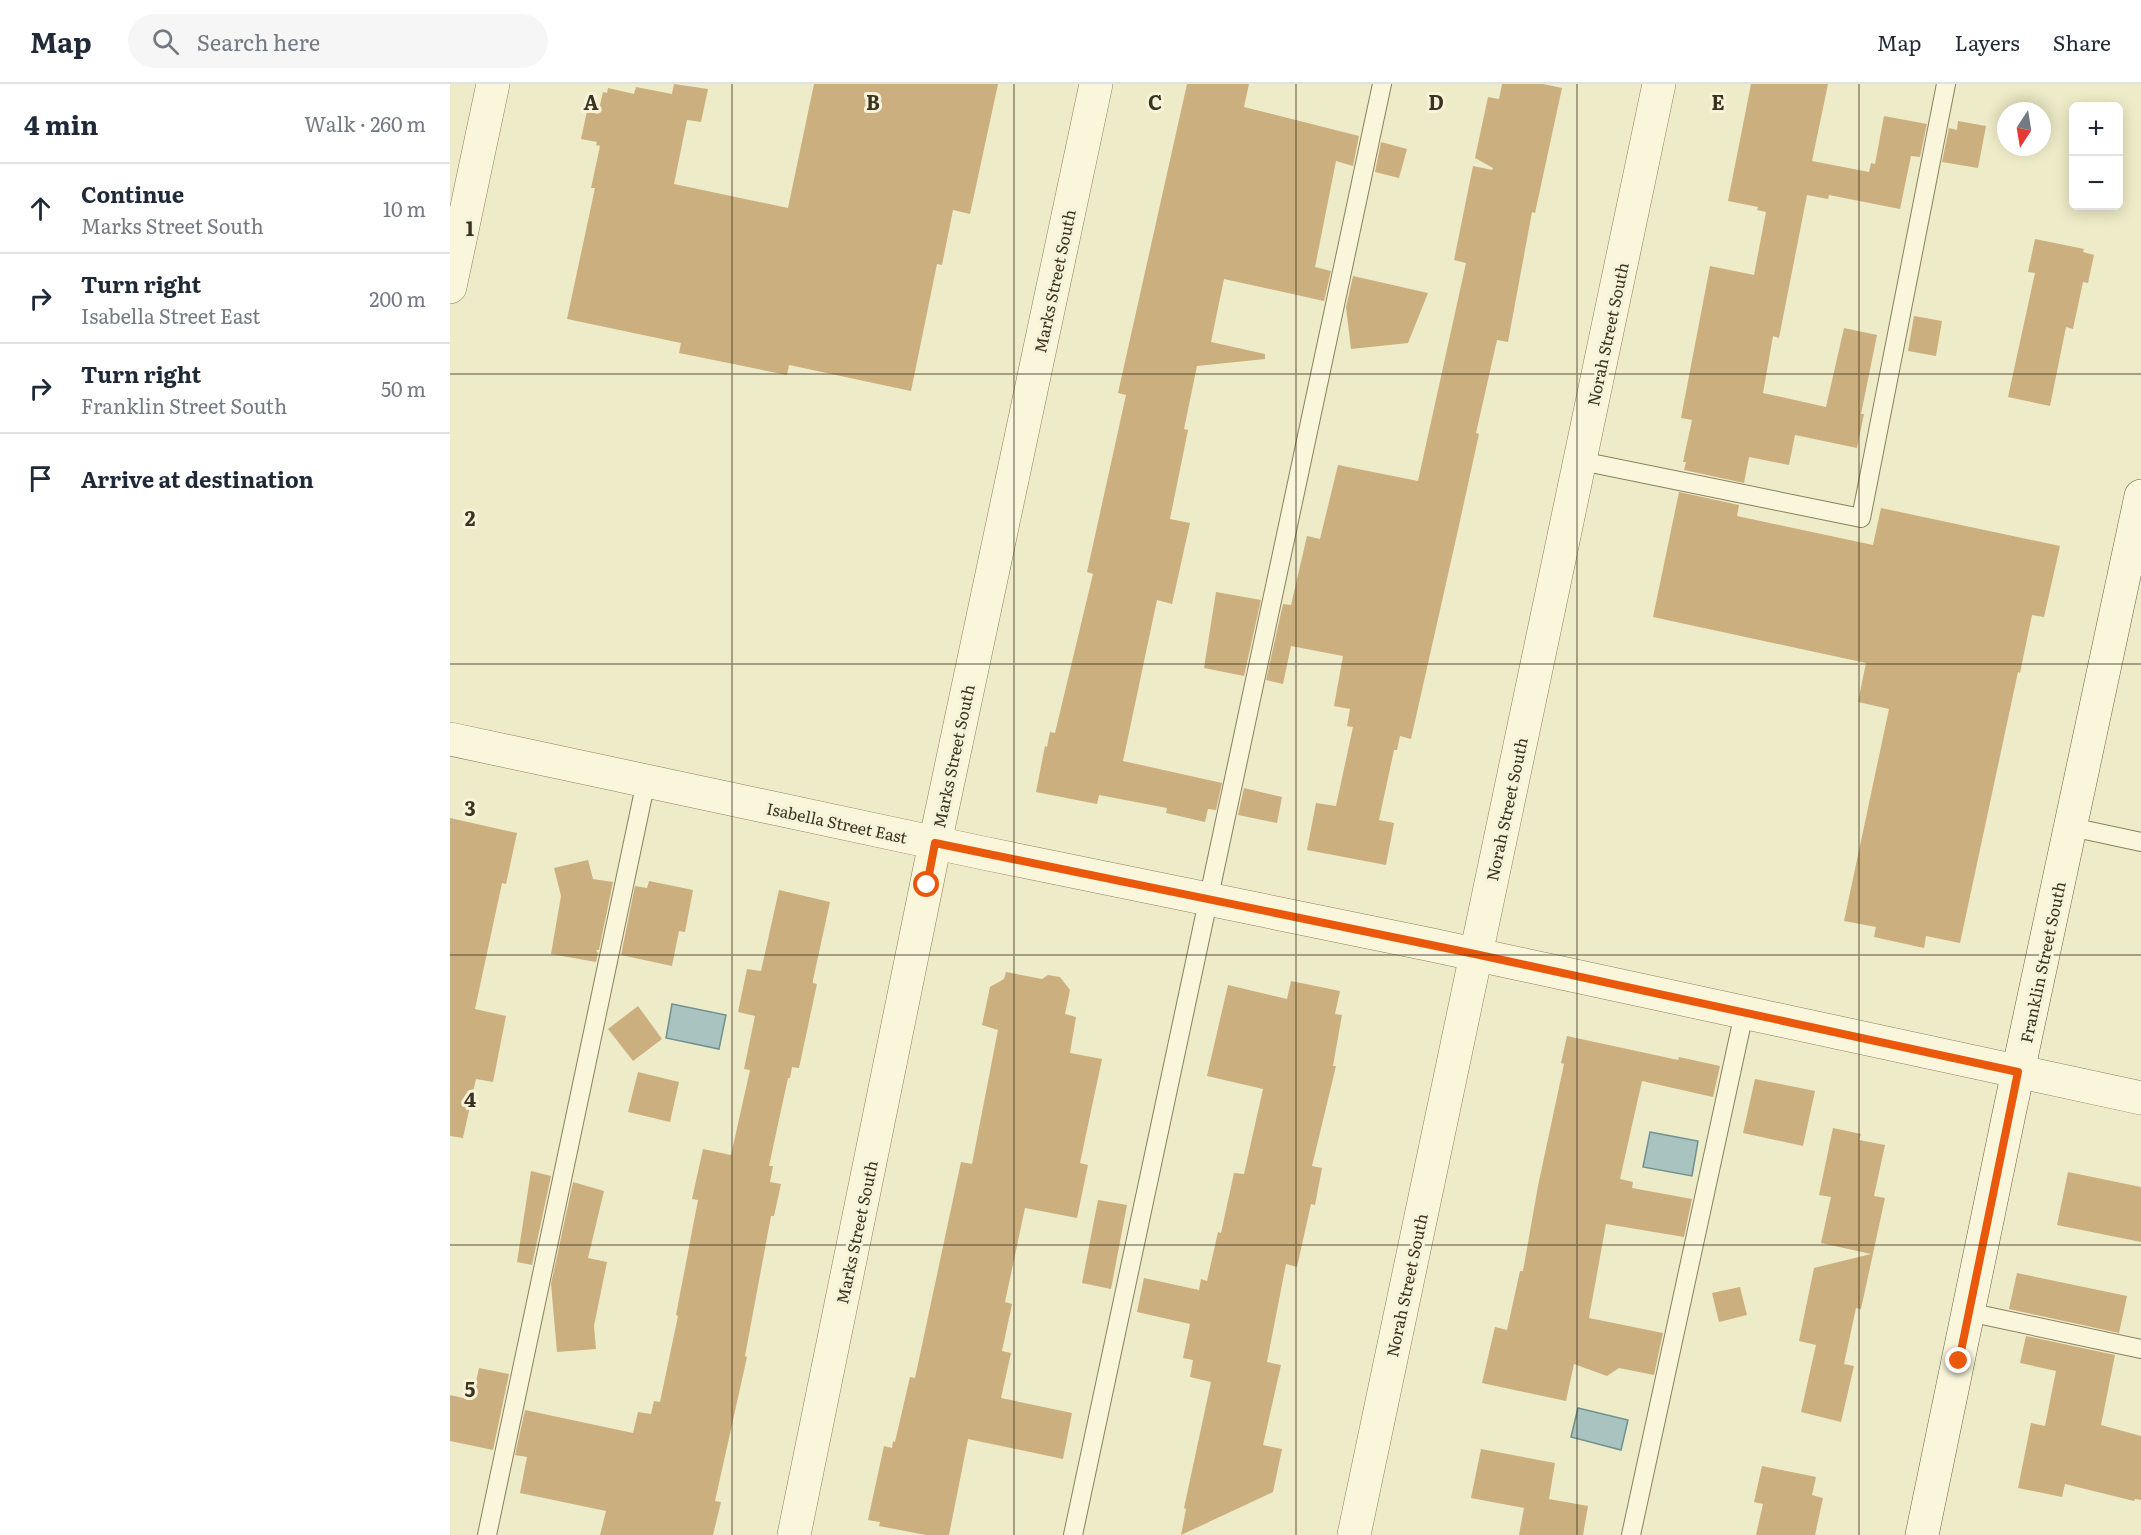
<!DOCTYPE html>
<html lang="en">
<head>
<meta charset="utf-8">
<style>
  :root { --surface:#fff; --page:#f6f6f7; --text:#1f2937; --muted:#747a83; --line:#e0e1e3 }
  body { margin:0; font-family:Literata,serif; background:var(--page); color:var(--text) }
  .controls { position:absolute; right:18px; top:18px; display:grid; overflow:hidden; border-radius:9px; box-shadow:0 3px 15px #0003 }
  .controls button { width:54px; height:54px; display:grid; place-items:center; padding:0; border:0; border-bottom:2px solid var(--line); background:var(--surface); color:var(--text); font:30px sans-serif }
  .compass { position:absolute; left:1547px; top:18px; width:54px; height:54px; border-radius:50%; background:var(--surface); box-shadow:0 3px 15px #0003; rotate:192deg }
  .stop { position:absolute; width:18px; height:18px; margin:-14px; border:4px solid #ea580c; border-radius:50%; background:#fff }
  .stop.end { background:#ea580c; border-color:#fff; box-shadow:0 2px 6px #0008 }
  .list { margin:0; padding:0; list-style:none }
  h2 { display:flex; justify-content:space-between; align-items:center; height:78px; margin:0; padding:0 24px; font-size:26px }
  h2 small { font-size:20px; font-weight:400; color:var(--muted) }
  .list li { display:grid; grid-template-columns:39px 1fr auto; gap:18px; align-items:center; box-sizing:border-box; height:90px; padding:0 24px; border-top:2px solid var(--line) }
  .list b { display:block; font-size:22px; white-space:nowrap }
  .list p { margin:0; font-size:20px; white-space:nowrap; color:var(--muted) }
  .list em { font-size:20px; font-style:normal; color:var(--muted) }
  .icon { flex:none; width:33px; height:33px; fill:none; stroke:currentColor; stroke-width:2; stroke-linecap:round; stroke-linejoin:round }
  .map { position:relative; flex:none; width:1691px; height:1451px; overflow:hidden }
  header { display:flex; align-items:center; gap:36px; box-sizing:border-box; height:84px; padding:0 30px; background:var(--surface); border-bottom:2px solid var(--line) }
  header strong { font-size:28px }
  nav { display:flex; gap:33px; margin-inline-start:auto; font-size:21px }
  .search { width:420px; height:54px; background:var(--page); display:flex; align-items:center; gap:15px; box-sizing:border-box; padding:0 21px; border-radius:33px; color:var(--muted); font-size:22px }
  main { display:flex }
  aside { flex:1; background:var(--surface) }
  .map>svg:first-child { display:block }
  .water { fill:#a9c3c0; stroke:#709190; stroke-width:1.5 }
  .building { fill:#ccaf7f }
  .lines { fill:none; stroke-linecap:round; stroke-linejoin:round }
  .lane-casing { stroke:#8b7f5d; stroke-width:20 }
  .street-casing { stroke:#8b7f5d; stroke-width:34 }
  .secondary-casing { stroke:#6d6040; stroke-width:34 }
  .lane { stroke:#f9f6dc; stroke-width:18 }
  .street { stroke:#f9f6dc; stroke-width:33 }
  .secondary { stroke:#f9f6dc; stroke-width:33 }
  .route { stroke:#ea580c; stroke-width:8 }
  .grid { fill:none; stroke:#3b3321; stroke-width:1.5; stroke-opacity:0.55 }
  .labels { text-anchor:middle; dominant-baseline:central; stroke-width:6; stroke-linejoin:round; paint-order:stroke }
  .street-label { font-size:16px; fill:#3b3321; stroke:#f6f3d8 }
  .grid-label { font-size:20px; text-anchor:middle; font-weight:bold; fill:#3b3321; stroke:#f6f3d8; stroke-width:6; stroke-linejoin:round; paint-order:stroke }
</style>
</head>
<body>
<header>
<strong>Map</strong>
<div class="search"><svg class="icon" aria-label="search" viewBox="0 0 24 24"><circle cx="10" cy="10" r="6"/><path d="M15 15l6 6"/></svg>Search here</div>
<nav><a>Map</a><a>Layers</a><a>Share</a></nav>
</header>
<main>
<aside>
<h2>4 min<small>Walk · 260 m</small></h2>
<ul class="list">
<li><svg class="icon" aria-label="ahead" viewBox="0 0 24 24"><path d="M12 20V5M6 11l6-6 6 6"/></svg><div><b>Continue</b><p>Marks Street South</p></div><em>10 m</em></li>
<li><svg class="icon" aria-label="right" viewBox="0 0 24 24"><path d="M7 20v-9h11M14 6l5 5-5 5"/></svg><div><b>Turn right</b><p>Isabella Street East</p></div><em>200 m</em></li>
<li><svg class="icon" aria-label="right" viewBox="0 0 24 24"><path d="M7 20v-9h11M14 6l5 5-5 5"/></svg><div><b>Turn right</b><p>Franklin Street South</p></div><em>50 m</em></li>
<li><svg class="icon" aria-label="arrive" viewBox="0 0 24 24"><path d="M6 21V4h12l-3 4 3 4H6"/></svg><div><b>Arrive at destination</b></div></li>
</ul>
</aside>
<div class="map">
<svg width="1691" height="1451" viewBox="0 0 1691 1451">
  <rect width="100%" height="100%" fill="#eeebc8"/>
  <path class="water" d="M 222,920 L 276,931 L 269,965 L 216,954 Z
    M 1200,1048 L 1248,1057 L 1242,1092 L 1193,1083 Z
    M 1128,1324 L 1178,1336 L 1171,1366 L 1121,1353 Z"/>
  <path class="building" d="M 224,0 L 258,5 L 251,38 L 237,36 L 224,100 L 338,124 L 364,0 L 548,0 L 520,130 L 503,126 L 492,181 L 487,180 L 461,307 L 339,281 L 337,291 L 229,269 L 231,259 L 117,235 L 145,104 L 141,104 L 150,62 L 146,61 L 147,58 L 131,55 L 137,27 L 148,30 L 153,8 L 157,9 L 158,4 L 184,10 L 186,3 L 222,10 Z
    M 737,0 L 799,0 L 794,23 L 909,52 L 903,82 L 886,77 L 865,183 L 881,187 L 874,217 L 774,195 L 761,258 L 815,270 L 815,275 L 747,282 L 734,345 L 738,346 L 720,435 L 740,439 L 722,520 L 707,516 L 673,677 L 772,699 L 766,726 L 758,725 L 755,738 L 716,729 L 717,724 L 649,711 L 647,720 L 586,708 L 595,662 L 597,663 L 600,648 L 605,649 L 643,490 L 637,488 L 676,311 L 668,309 Z
    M 1052,0 L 1093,0 L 1112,4 L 1085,129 L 1082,128 L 1058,258 L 1047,256 L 1026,349 L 1029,350 L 1008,446 L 961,655 L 950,652 L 947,666 L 944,666 L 929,736 L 944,739 L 936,781 L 857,766 L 866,719 L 886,722 L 903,643 L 897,642 L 900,625 L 884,622 L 893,572 L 841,562 L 833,600 L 816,596 L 833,520 L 841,521 L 857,452 L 870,455 L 888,381 L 968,397 L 1016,179 L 1004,176 L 1023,82 L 1042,86 L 1043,84 L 1025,74 L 1038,13 L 1049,15 Z
    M 1301,0 L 1378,0 L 1362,77 L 1419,88 L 1421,79 L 1425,80 L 1434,32 L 1477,40 L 1470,73 L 1461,72 L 1450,125 L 1379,111 L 1378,115 L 1357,111 L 1329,254 L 1323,252 L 1313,309 L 1376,323 L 1394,244 L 1427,251 L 1411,330 L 1414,330 L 1407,364 L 1345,351 L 1339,381 L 1299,373 L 1294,399 L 1234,386 L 1236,378 L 1233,378 L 1242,336 L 1231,334 L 1260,182 L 1304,191 L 1316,128 L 1307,126 L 1308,123 L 1278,117 Z
    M 1508,37 L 1536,42 L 1528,84 L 1492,78 L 1499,44 L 1507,46 Z
    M 931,58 L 957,65 L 949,94 L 925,88 Z
    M 1585,155 L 1634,165 L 1633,168 L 1644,171 L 1638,199 L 1633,198 L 1623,245 L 1616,243 L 1600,322 L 1558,313 L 1585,189 L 1578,188 Z
    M 903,192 L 978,209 L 958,259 L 901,265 L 896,223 Z
    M 1464,232 L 1492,237 L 1486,272 L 1458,267 Z
    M 1229,408 L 1289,421 L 1287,432 L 1423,461 L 1431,424 L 1610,462 L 1594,533 L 1582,531 L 1570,589 L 1568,588 L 1510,859 L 1476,852 L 1474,864 L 1424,853 L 1426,843 L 1394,837 L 1439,625 L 1408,618 L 1416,579 L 1203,533 Z
    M 766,508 L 811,516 L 794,592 L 754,584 Z
    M 794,704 L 832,713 L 827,739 L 788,731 Z
    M 0,734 L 67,749 L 56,800 L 52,799 L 25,925 L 56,932 L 43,998 L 26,995 L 13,1054 L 0,1052 Z
    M 138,776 L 143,795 L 163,798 L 149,866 L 146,866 L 148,869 L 146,878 L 101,870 L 111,812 L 104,784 Z
    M 199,797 L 243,806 L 235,848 L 229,847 L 222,882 L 171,871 L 185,802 L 197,804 Z
    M 329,806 L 380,818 L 363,896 L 363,899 L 367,900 L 349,984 L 342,983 L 340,994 L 338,994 L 319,1082 L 323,1082 L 320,1098 L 331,1100 L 324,1132 L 321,1132 L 295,1272 L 297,1273 L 265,1417 L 271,1418 L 263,1451 L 150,1451 L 156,1427 L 70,1409 L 77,1373 L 65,1371 L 75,1326 L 183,1349 L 188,1328 L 201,1330 L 204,1317 L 210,1318 L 228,1232 L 226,1231 L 248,1116 L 242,1115 L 253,1065 L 281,1071 L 300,986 L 294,985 L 305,932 L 288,928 L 297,885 L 311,887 Z
    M 556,888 L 592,895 L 598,891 L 610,893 L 620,906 L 615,930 L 626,933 L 620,969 L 652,975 L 630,1079 L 638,1081 L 627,1134 L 575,1124 L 555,1218 L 562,1220 L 552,1267 L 561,1269 L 551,1314 L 622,1329 L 613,1375 L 518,1355 L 499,1451 L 476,1451 L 429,1442 L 430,1438 L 418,1436 L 434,1362 L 442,1364 L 443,1357 L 445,1358 L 460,1293 L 465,1294 L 511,1078 L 522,1080 L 548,946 L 532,941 L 540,903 L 554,895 Z
    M 841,897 L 890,907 L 885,930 L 892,931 L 883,982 L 886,982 L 862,1082 L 872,1084 L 865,1121 L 861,1120 L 847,1183 L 836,1180 L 817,1278 L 831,1281 L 813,1361 L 832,1365 L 823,1408 L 731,1451 L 736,1425 L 734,1424 L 761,1298 L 740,1293 L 743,1276 L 733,1274 L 740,1240 L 687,1228 L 694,1194 L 749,1206 L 751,1195 L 757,1197 L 768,1148 L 771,1149 L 784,1089 L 794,1090 L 813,1005 L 757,992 L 778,901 L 837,915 Z
    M 188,922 L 212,955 L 183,977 L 158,945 Z
    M 1117,952 L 1228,976 L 1229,973 L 1270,982 L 1263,1013 L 1192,997 L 1170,1095 L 1183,1098 L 1182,1104 L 1242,1115 L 1234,1153 L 1156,1140 L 1139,1234 L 1213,1249 L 1204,1291 L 1169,1284 L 1157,1292 L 1124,1280 L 1116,1317 L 1032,1299 L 1045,1243 L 1057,1246 L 1070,1187 L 1073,1187 L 1088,1102 L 1114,980 L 1111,979 Z
    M 188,988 L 229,998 L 220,1038 L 178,1028 Z
    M 1305,995 L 1365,1007 L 1353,1062 L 1293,1049 Z
    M 1383,1044 L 1411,1050 L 1409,1056 L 1435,1061 L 1424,1112 L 1435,1114 L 1411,1225 L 1406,1224 L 1394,1280 L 1404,1282 L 1391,1338 L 1351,1328 L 1366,1261 L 1349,1257 L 1364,1184 L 1421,1170 L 1371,1159 L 1381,1113 L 1369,1111 Z
    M 81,1087 L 101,1092 L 82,1181 L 67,1178 Z
    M 1618,1088 L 1691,1103 L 1691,1158 L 1607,1141 Z
    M 123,1098 L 154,1107 L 138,1174 L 157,1178 L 144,1242 L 146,1265 L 107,1268 L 101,1200 Z
    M 648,1116 L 677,1121 L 661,1205 L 632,1199 Z
    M 1567,1189 L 1677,1212 L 1669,1249 L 1559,1225 Z
    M 1290,1203 L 1297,1231 L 1269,1238 L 1262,1209 Z
    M 1576,1252 L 1665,1271 L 1651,1341 L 1691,1352 L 1691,1416 L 1685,1415 L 1684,1417 L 1615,1400 L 1612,1413 L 1568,1404 L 1581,1339 L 1595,1342 L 1606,1287 L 1570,1279 Z
    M 29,1284 L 59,1290 L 43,1366 L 0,1357 L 0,1311 L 22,1316 Z
    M 1031,1365 L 1105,1379 L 1099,1415 L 1138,1422 L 1133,1451 L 1069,1451 L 1074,1424 L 1021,1414 Z
    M 1312,1382 L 1366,1393 L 1362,1411 L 1373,1414 L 1365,1451 L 1306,1451 L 1313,1420 L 1304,1418 Z"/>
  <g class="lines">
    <g class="lane-casing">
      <path id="lane" d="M 1131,377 L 1411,434 L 1496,0
        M 1621,743 L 1691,758
        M 1518,1228 L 1691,1265
        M 37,1451 L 196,697
        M 623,1451 L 932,0
        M 1181,1451 L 1294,929"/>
    </g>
    <g class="street-casing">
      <path id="street" d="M 0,203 L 43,0
        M 0,655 L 533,769 L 982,861 L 1691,1014
        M 344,1451 L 485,759 L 646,0
        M 904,1451 L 1209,0"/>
    </g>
    <g class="secondary-casing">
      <path id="secondary" d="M 1472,1451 L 1559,1030 L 1691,412"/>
    </g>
    <use href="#lane" class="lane"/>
    <use href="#street" class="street"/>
    <use href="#secondary" class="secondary"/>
  </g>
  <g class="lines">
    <path class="route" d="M 477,801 L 485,759 L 1025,870 L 1568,988 L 1509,1277"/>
  </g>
  <path class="grid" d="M 282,0 L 282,1451M 564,0 L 564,1451M 846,0 L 846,1451M 1127,0 L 1127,1451M 1409,0 L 1409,1451M 0,290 L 1691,290M 0,580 L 1691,580M 0,871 L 1691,871M 0,1161 L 1691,1161"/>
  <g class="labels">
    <g class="street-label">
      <text transform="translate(604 197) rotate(-78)">Marks Street South</text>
      <text transform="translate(1157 250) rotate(-78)">Norah Street South</text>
      <text transform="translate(503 672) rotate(-78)">Marks Street South</text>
      <text transform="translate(1056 725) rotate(-78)">Norah Street South</text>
      <text transform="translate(387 738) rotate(12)">Isabella Street East</text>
      <text transform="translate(1592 878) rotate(-78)">Franklin Street South</text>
      <text transform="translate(406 1148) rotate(-78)">Marks Street South</text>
      <text transform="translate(956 1201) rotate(-78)">Norah Street South</text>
    </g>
  </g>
  <g class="grid-label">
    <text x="141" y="26">A</text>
    <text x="423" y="26">B</text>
    <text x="705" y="26">C</text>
    <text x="986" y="26">D</text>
    <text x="1268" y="26">E</text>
    <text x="20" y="152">1</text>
    <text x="20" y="442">2</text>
    <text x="20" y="732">3</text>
    <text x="20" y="1023">4</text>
    <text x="20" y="1313">5</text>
  </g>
</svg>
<div class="controls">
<button>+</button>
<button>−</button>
</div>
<svg class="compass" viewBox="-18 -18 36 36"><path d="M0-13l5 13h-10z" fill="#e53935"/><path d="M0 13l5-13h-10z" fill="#747a83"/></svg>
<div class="stop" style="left:477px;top:801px"></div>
<div class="stop end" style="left:1509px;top:1277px"></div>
</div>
</main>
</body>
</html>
